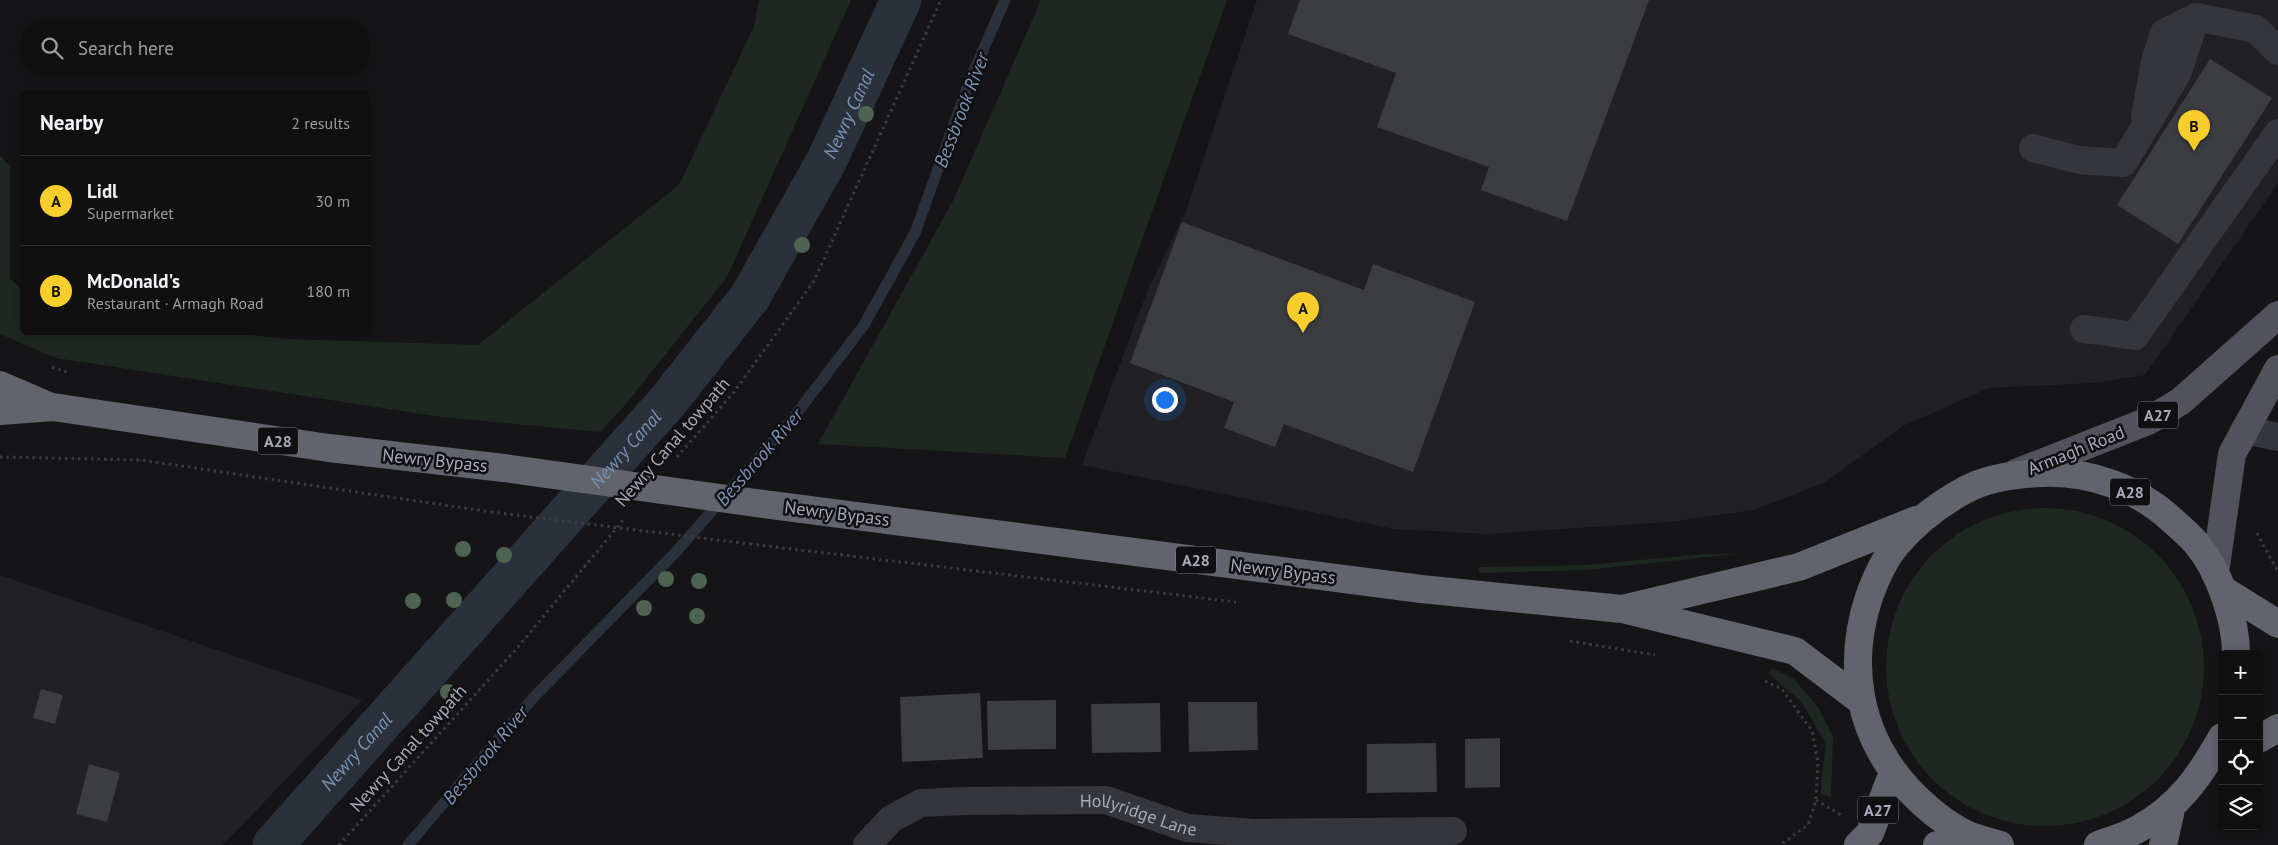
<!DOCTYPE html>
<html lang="en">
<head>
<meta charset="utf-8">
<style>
  :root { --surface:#101011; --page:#1e1e1f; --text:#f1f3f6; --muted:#9c9d9f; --line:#303031; --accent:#f9ce2a }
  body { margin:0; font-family:"PT Sans",sans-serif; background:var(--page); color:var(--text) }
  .controls { position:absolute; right:15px; bottom:15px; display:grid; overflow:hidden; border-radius:8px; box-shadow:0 2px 8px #0003 }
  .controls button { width:45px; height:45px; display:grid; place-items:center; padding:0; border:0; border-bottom:1px solid var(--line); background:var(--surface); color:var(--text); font:25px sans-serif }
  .you { position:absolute; left:1164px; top:399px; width:18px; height:18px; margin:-12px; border:4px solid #fff; border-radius:50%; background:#1a73e8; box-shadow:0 0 0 8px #1a73e833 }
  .badge { display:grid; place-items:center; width:32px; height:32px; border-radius:50%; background:var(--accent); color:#111; font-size:16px; font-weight:700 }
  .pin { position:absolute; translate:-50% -41px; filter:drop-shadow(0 1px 2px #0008) }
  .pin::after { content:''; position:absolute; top:26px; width:18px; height:15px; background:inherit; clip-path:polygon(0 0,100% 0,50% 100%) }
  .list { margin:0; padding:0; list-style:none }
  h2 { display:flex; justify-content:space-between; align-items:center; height:65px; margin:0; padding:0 20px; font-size:21px }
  h2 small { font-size:16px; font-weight:400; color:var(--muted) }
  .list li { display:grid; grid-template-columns:32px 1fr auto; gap:15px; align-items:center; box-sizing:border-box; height:90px; padding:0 20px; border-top:1px solid var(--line) }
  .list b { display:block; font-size:19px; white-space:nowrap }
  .list p { margin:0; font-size:16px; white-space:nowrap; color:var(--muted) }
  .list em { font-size:16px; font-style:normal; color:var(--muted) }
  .icon { flex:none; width:28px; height:28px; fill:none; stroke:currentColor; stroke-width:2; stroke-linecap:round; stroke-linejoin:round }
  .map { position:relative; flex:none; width:2278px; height:845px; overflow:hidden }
  .search { position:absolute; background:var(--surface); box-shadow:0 2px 8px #0003; left:20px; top:20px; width:350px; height:55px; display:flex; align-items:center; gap:12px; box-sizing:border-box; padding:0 18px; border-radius:28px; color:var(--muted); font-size:19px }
  .panel { position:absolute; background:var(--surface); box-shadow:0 2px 8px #0003; left:20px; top:90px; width:350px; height:245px; border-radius:8px }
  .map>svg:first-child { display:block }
  .built { fill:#212124 }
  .green { fill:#1f2721 }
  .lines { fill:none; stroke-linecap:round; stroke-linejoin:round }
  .stream { stroke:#2a313b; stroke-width:11 }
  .canal { stroke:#2a313b; stroke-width:41 }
  .building { fill:#3c3d41 }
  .path { stroke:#3b3d43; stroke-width:3; stroke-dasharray:2.5 4; stroke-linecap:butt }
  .minor { stroke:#35363c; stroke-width:28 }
  .major { stroke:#51525b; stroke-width:28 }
  .highway { stroke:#61636d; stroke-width:28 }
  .path-bridge { stroke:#3b3d43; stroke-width:3; stroke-dasharray:2.5 4; stroke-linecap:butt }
  .highway-bridge { stroke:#61636d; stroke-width:28 }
  .tree { fill:#4e6352 }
  .labels { text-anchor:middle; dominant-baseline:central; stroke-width:5; stroke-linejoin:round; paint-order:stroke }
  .shield { fill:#101012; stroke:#797b86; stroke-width:1 }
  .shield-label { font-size:16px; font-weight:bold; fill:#a6a9b7 }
  .street-label { font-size:18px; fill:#a6a9b7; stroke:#101012 }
  .water-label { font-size:19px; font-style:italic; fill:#7b92b4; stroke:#101012 }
</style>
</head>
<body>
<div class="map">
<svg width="2278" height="845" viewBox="0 0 2278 845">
  <rect width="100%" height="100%" fill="#151517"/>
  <path class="built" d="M 1257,0 L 2278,0 L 2278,183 L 2145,375 L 2094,383 L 1989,388 L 1903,426 L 1824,483 L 1753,510 L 1669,522 L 1488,534 L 1394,529 L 1082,465 L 1147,292 L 1186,211 Z
    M 0,575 L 362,700 L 223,845 L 0,845 Z"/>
  <path class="green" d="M 759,0 L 851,0 L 727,277 L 626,404 L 600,432 L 441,417 L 56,358 L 0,334 L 0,156 L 10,166 L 10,278 L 22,290 L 22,332 L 226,332 L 288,339 L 478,345 L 679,185 L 754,26 Z
    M 1041,0 L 1227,0 L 1065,458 L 818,444 L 954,199 Z
    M1886 667a159 159 0 1 1 318 0a159 159 0 1 1-318 0Z
    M 1704,554 L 1737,554 L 1585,570 L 1479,573 L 1479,567 L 1588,565 Z
    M 1772,668 L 1794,679 L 1818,707 L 1833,737 L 1831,797 L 1820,794 L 1826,743 L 1800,700 L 1768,673 Z"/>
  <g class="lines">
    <path class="stream" d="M 408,845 L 534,697 L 675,553 L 794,417 L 864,325 L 915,233 L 969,82 L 1005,0"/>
    <path class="canal" id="s1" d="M 273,845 L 668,401 L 750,297 L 827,160 L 901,0"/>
  </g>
  <path class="building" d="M 1300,0 L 1649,0 L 1567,221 L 1481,190 L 1489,167 L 1377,127 L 1396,73 L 1288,34 Z
    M 2210,59 L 2272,98 L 2178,244 L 2117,205 Z
    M 1182,222 L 1364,290 L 1373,264 L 1475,302 L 1413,472 L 1284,424 L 1275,447 L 1224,428 L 1234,402 L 1130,363 Z
    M 41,689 L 63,695 L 55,724 L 33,718 Z
    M 980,693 L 983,758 L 902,762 L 900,697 Z
    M 1056,700 L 1056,749 L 988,750 L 987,701 Z
    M 1188,702 L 1257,702 L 1258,750 L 1189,752 Z
    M 1160,703 L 1161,752 L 1092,753 L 1091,704 Z
    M 1500,738 L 1500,787 L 1465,788 L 1465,739 Z
    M 1436,743 L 1437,792 L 1367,793 L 1367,744 Z
    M 89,764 L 120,773 L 107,822 L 76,814 Z"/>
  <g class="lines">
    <path class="path" d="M 52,367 L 67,372
      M 0,457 L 141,460 L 491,512
      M 677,457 L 734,392 L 814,281 L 941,0
      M 2257,533 L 2278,572
      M 750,544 L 1236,602
      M 1570,641 L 1655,655
      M 1765,681 L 1782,689 L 1812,731 L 1818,762 L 1816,800 L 1808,825 L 1780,845
      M 1816,800 L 1841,815
      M 339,845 L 518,647 L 624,519"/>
    <g class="minor">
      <path d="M 2145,117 L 2155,62 L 2164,33 L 2196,17"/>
      <path d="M 2033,148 L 2079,160 L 2123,163 L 2177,74 L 2196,17 L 2256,29 L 2278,51"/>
      <path d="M 2084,329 L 2135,336 L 2278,133"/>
      <path d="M 2244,430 L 2278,437"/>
      <path id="s2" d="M 867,845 L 891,819 L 921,803 L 964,801 L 1106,800 L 1187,828 L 1254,833 L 1453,831"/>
    </g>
    <path class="major" d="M 2016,473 L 2148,421 L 2181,401 L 2278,315
      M 2215,573 L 2232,454 L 2278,369"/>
    <path class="highway" d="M 0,385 L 49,406
      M 0,411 L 53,407 L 329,448 L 504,468
      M 771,505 L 1421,589 L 1622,609 L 1795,651 L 1861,701
      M 2222,589 L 2278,624
      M 1626,608 L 1799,567 L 1916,520
      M 2259,739 L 2278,728
      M 1858,845 L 1870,833 L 1893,772
      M 1937,845 L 1968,835
      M 2000,845 C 1990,842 1978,839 1968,835 C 1945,824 1925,807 1908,789 C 1859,736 1846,666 1869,597 C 1875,580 1884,560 1896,545 C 1915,523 1939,504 1965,490 C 1986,478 2018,474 2042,473 C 2090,471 2138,488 2173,521 C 2181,528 2190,536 2197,544 C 2219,571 2236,619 2236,654
      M 2098,845 C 2111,840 2126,836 2138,829 C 2179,807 2200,776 2222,737
      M 2163,845 L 2172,805"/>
    <path class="path-bridge" d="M 491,512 L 750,544"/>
    <path class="highway-bridge" d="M 504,468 L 771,505"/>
  </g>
  <g class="tree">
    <circle cx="866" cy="114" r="8"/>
    <circle cx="802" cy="245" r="8"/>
    <circle cx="463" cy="549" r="8"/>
    <circle cx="504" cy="555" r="8"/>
    <circle cx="666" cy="579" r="8"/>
    <circle cx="699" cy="581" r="8"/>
    <circle cx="454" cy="600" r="8"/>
    <circle cx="413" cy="601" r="8"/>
    <circle cx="644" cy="608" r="8"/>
    <circle cx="697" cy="616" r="8"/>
    <circle cx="448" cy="692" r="8"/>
  </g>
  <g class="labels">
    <g class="shield">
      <rect x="2138" y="401.5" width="40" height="27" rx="4"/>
      <rect x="258" y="427.5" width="40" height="27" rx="4"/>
      <rect x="2110" y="478.5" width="40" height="27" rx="4"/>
      <rect x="1176" y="546.5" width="40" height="27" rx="4"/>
      <rect x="1858" y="796.5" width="40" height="27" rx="4"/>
    </g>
    <g class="shield-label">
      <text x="2158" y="415">A27</text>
      <text x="278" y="441">A28</text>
      <text x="2130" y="492">A28</text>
      <text x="1196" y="560">A28</text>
      <text x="1878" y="810">A27</text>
    </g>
    <g class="street-label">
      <text transform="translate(672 442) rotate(-49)">Newry Canal towpath</text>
      <text transform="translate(2076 450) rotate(-22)">Armagh Road</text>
      <text transform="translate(435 460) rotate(6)">Newry Bypass</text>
      <text transform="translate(837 513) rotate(7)">Newry Bypass</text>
      <text transform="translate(1283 571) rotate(7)">Newry Bypass</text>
      <text transform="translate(408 748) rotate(-48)">Newry Canal towpath</text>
      <text stroke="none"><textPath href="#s2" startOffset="289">Hollyridge Lane</textPath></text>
    </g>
    <g class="water-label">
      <text transform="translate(961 110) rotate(-69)">Bessbrook River</text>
      <text stroke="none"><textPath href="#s1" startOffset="935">Newry Canal</textPath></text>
      <text stroke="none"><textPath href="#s1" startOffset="530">Newry Canal</textPath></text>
      <text transform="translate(759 457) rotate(-49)">Bessbrook River</text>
      <text stroke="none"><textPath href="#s1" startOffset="125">Newry Canal</textPath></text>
      <text transform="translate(485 755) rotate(-50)">Bessbrook River</text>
    </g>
  </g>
</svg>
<div class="controls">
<button>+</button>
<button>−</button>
<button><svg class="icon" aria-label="locate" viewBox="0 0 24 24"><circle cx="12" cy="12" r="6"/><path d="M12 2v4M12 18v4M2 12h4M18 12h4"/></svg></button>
<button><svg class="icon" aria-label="layers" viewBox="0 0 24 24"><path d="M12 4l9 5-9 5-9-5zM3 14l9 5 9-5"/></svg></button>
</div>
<div class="you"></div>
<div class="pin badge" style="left:1303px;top:333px">A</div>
<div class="pin badge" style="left:2194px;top:151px">B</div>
<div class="search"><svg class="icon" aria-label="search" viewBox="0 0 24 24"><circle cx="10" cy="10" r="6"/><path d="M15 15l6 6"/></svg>Search here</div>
<section class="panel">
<h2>Nearby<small>2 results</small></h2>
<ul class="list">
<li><span class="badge">A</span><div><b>Lidl</b><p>Supermarket</p></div><em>30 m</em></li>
<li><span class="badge">B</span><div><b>McDonald's</b><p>Restaurant · Armagh Road</p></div><em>180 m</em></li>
</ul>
</section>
</div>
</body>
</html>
